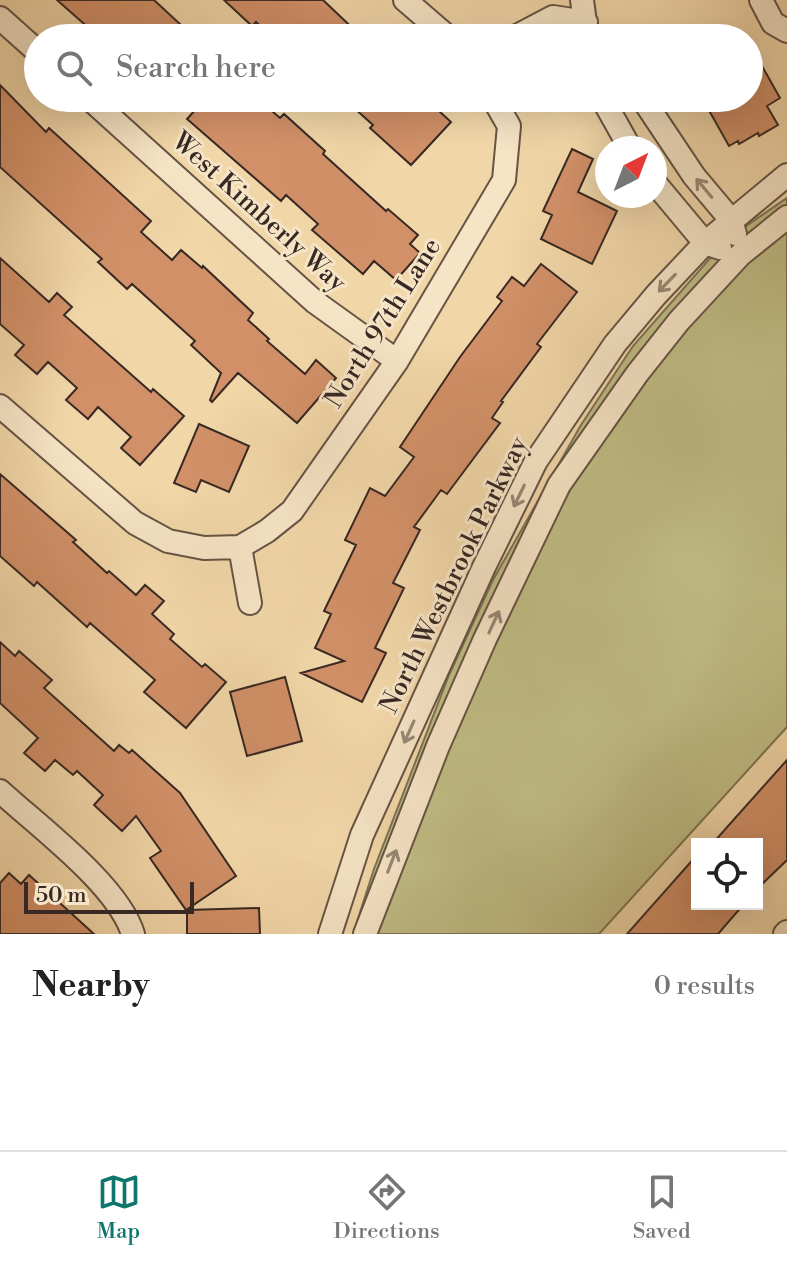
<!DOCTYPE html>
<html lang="en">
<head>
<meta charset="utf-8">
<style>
  :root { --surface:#fff; --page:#f2f2f2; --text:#222; --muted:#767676; --line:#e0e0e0; --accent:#0f766e }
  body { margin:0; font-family:"Libre Bodoni",serif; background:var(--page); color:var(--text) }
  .controls { position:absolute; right:24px; bottom:24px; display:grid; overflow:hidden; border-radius:0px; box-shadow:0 8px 32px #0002 }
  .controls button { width:72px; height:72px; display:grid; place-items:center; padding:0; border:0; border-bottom:2px solid var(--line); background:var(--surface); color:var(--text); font:40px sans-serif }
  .compass { position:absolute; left:595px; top:136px; width:72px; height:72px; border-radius:50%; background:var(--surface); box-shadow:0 8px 32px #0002; rotate:42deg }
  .scale { position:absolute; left:24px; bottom:20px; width:170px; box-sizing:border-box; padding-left:8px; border:4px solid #382924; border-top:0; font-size:22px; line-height:28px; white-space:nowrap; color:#382924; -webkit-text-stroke:6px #f6e4c6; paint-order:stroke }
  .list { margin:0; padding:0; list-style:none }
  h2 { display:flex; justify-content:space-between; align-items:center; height:104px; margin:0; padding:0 32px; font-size:34px }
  h2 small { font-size:26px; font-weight:400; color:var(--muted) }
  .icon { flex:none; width:44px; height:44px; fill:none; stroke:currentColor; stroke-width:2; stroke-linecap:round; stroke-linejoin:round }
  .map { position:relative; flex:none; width:787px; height:934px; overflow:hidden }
  .search { position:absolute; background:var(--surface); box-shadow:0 8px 32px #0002; left:24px; right:24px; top:24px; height:88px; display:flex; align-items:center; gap:20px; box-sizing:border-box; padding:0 28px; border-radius:44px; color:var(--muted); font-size:30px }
  .sheet { height:216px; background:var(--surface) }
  nav { display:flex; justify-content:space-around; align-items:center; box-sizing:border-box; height:112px; border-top:2px solid var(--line); background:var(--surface); font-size:22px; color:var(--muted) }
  nav a { display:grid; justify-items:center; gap:4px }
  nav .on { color:var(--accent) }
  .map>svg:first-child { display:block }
  .green { fill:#c0bc84; stroke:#7c7254; stroke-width:2 }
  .building { fill:#d19068; stroke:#382924; stroke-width:2 }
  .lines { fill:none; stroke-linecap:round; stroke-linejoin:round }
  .minor-casing { stroke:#665445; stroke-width:26 }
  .minor { stroke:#f6e4c6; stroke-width:22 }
  .oneway { stroke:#978675 }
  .labels { text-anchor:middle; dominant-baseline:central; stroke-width:6; stroke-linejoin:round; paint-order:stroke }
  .street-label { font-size:26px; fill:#382924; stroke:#f6e4c6 }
</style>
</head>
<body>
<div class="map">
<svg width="787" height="934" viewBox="0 0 787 934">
  <rect width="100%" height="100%" fill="#f1d6a8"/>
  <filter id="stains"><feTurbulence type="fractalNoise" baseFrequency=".0025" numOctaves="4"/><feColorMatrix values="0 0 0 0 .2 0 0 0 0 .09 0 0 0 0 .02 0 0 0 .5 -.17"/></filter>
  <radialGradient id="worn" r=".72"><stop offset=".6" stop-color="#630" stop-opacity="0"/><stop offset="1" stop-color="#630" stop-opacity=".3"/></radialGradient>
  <path class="green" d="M 787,198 L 787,727 L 599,934 L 353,934 L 374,869 L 449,675 L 493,580 L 581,425 L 633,346 L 727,239 Z"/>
  <path class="building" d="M 57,0 L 154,0 L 195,38 L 100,38 Z
    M 224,0 L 323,0 L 363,38 L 273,38 L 256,22 L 252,26 Z
    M 749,43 L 780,98 L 767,106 L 778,125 L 759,136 L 758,133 L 739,144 L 738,141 L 729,146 L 702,98 L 749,98 Z
    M 0,85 L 46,132 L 49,128 L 151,221 L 141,232 L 172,260 L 181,250 L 202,268 L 203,266 L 253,313 L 248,320 L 269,339 L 267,341 L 305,374 L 316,360 L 336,378 L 297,423 L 238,373 L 212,402 L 210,400 L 221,373 L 191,345 L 195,341 L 132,284 L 127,289 L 98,262 L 102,259 L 0,167 Z
    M 206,98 L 257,98 L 280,118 L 284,114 L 325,151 L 323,154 L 386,211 L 388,209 L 418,235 L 410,244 L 420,253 L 396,280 L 374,261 L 363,274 L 312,230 L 318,224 L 286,195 L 281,201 L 187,119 Z
    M 343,98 L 425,98 L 451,122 L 411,165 L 370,128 L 373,125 Z
    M 572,149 L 593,159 L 578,192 L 617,211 L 592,264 L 541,239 L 552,215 L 543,211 Z
    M 0,258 L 49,302 L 57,293 L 72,307 L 64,315 L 151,392 L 153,389 L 184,416 L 140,465 L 121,448 L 131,437 L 98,407 L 88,419 L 66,400 L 77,388 L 48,362 L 37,374 L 15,355 L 24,345 L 0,324 Z
    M 541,264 L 577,292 L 537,344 L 541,347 L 501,401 L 503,402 L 492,418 L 500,423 L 447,494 L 441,490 L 414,527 L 420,530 L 393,583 L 404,588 L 375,648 L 386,653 L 362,702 L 301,673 L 344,661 L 315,648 L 331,614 L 324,611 L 356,545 L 345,540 L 370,488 L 385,496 L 414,457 L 400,447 L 460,357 L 502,301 L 497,297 L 512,277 L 524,286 Z
    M 199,424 L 249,446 L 229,492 L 201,480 L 196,492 L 174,483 Z
    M 0,474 L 76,540 L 73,542 L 107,573 L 109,571 L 136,595 L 145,585 L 164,601 L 152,614 L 174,634 L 170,639 L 202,667 L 205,664 L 226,682 L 186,728 L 144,692 L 155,680 L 90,623 L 87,627 L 37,582 L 34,586 L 0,556 Z
    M 0,642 L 15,656 L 19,651 L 52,680 L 44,688 L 114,751 L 119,745 L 129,753 L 132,750 L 180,793 L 236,876 L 186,910 L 150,858 L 161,851 L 136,816 L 122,831 L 94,805 L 103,795 L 77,771 L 73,775 L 55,760 L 45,771 L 24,753 L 38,738 L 0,703 Z
    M 285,677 L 302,741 L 247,756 L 230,692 Z
    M 787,760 L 787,860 L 757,889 L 757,844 L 712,844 Z
    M 697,855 L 697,904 L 744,904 L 718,934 L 627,934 Z
    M 9,873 L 21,884 L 29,875 L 94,934 L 0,934 L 0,883 Z
    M 259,908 L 260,934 L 187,934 L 187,910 Z"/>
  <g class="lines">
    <g class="minor-casing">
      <path id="minor" d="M 405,0 L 449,38
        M 582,0 L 587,38
        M 761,0 L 773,23 L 787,31
        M 0,18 L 38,52
        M 513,38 L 553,17 L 586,22
        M 89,98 L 315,302 L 397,361
        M 602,98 L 630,148
        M 642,98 L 694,176 L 731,220 L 735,234
        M 655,183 L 705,243 L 720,248
        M 0,406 L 135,523 L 168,541 L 204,548 L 240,547 L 267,531 L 292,511 L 397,361 L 504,180 L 509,126 L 493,98
        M 240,547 L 250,603
        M 0,791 C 39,827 118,885 133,934
        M 330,934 L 362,835 L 484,567 L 536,461 L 615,344 L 656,295 L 705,243 L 787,175
        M 365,934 L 438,746 L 485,639 L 559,485 L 637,374 L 679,321 L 740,255 L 787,217
        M 785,934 L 787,932"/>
    </g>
    <use href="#minor" class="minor"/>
  </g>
  <defs><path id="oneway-shaft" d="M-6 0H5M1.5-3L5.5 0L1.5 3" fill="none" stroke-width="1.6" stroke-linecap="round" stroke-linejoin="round" transform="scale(2)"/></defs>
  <g class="oneway">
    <use href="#oneway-shaft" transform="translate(704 188) rotate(-130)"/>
    <use href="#oneway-shaft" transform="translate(667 283) rotate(134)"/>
    <use href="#oneway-shaft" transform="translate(519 496) rotate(116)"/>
    <use href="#oneway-shaft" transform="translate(494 622) rotate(-65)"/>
    <use href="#oneway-shaft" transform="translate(409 732) rotate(114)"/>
    <use href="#oneway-shaft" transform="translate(392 861) rotate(-69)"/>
  </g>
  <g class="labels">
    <g class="street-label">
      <text transform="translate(259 212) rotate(42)">West Kimberly Way</text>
      <text transform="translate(383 323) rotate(-58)">North 97th Lane</text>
      <text transform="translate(454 575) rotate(-64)">North Westbrook Parkway</text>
    </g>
  </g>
  <rect width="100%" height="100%" filter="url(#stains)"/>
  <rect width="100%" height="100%" fill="url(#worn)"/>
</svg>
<div class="controls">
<button><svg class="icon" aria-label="locate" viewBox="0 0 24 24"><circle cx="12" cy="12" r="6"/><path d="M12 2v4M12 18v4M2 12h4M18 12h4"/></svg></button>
</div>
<svg class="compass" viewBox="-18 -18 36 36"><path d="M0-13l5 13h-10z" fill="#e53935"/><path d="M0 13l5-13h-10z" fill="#767676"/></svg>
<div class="scale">50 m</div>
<div class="search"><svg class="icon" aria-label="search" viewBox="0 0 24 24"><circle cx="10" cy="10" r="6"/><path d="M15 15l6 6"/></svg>Search here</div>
</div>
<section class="sheet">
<h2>Nearby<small>0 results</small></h2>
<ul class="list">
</ul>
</section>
<nav>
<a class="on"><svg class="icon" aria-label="map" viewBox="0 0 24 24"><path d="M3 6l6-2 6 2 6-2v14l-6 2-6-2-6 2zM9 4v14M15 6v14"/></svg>Map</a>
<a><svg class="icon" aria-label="directions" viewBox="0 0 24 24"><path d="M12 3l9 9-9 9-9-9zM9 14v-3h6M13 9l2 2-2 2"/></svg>Directions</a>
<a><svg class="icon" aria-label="saved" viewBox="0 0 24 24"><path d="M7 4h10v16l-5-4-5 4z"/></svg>Saved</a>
</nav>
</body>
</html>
